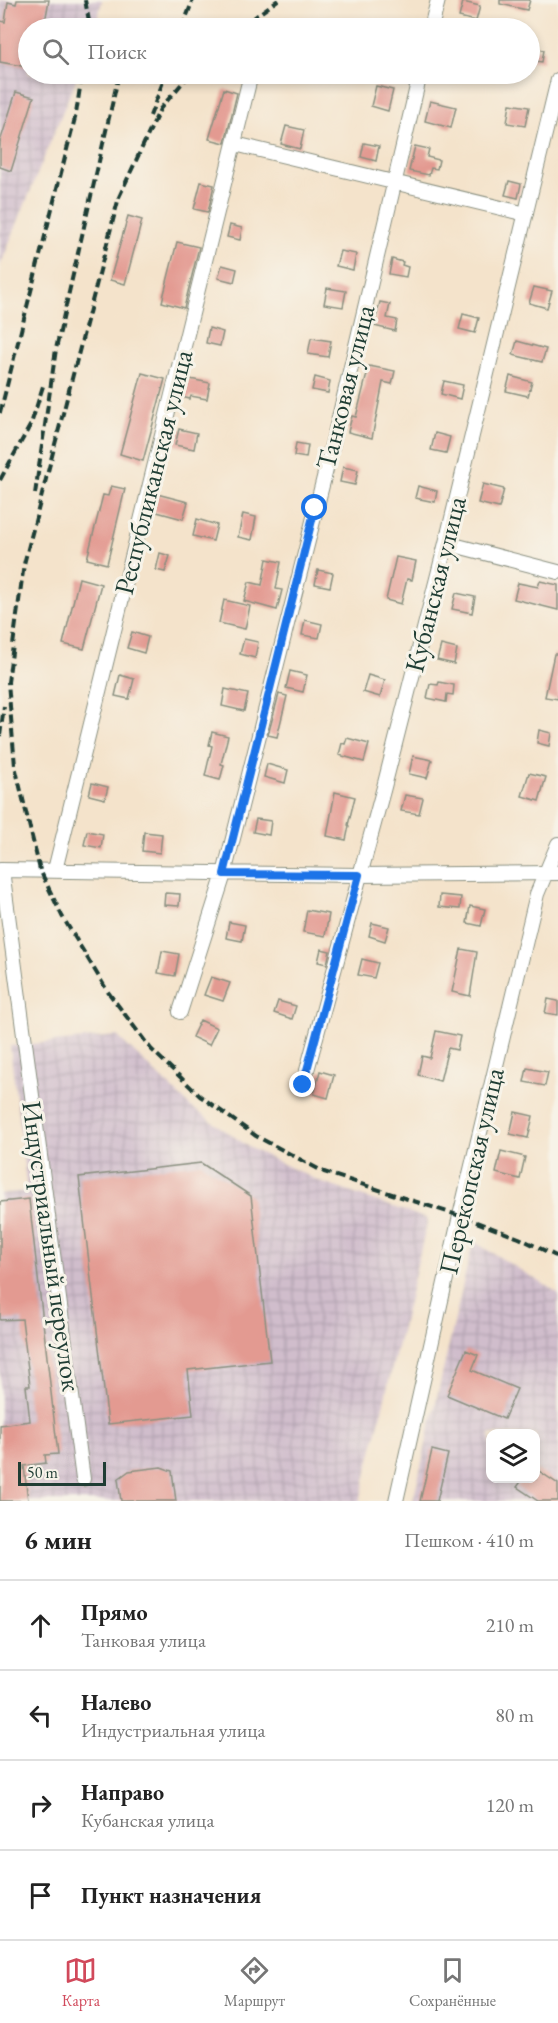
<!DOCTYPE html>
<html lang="ru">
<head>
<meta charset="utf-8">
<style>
  :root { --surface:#fff; --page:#f6f6f6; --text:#222; --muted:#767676; --line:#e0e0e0; --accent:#d1495b }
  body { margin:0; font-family:"EB Garamond",serif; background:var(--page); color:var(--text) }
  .controls { position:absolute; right:18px; bottom:18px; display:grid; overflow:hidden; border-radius:12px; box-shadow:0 3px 9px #0003 }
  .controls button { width:54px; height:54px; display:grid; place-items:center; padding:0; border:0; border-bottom:2px solid var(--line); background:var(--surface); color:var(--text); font:30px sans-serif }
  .scale { position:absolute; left:18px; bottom:15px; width:88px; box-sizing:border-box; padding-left:6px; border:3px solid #1f3d34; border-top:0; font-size:16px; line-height:21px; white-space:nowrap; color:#1f3d34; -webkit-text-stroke:4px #f7f3e8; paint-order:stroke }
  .stop { position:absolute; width:18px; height:18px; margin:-14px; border:4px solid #1a73e8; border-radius:50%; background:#fff }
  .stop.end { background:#1a73e8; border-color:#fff; box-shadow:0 2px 6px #0008 }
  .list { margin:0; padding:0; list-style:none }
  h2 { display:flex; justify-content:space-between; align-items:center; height:78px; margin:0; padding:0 24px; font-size:26px }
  h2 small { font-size:20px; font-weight:400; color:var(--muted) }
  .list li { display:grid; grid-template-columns:39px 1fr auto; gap:18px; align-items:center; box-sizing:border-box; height:90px; padding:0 24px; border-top:2px solid var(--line) }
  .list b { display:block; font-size:22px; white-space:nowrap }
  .list p { margin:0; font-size:20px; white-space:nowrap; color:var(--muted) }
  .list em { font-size:20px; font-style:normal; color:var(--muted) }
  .icon { flex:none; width:33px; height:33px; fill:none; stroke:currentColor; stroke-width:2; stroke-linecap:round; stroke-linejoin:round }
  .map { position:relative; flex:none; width:558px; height:1501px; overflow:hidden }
  .search { position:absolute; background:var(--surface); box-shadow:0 3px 9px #0003; left:18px; right:18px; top:18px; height:66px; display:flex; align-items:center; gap:15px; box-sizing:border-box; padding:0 21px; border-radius:33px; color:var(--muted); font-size:22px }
  .sheet { height:438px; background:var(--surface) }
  nav { display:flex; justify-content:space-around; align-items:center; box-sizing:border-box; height:84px; border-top:2px solid var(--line); background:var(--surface); font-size:16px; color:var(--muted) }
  nav a { display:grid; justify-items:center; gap:3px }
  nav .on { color:var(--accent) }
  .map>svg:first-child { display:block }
  .industrial { fill:url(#industrial-grid); fill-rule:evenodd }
  .building { fill:#e39a91 }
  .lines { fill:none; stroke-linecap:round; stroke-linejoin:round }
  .street-casing { stroke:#8a9080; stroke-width:16 }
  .street { stroke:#fff; stroke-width:14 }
  .rail { stroke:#1f3d34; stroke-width:4; stroke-dasharray:9 4.5; stroke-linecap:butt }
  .route { stroke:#1a73e8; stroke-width:8 }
  .labels { text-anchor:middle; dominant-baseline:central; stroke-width:6; stroke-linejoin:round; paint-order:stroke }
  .street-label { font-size:27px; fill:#1f3d34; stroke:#f7f3e8 }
</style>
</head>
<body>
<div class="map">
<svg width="558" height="1501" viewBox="0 0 558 1501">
  <defs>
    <pattern id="industrial-grid" width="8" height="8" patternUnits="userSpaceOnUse" patternTransform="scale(1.5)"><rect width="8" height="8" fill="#d0bdcc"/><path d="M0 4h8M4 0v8" fill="none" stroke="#b2a3b0"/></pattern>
  </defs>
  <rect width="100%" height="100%" fill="#f7f3e8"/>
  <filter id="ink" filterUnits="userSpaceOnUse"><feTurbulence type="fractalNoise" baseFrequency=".0167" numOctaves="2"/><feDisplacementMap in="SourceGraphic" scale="12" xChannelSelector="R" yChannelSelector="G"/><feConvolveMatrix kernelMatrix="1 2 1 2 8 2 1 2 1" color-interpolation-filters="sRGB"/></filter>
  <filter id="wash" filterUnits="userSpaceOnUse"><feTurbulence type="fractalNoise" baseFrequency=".008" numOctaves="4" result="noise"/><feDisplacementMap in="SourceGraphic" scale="24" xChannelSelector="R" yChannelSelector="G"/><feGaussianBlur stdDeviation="1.35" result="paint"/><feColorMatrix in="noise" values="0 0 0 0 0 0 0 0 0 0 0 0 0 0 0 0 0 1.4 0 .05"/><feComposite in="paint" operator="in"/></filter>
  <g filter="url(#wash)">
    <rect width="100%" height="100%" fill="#f4e3cb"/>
    <path class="industrial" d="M 0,0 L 102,0 L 96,28 L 28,28 L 28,74 L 78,74 L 0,266 Z
      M 117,1036 L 191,1107 L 252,1149 L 323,1183 L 428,1219 L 360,1501 L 0,1501 L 0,1194 L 27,1191 L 10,1046 Z
      M 473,1241 L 558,1293 L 558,1501 L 413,1501 ZM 490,1434 L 536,1434 L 536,1478 L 490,1478 Z"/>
    <g id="blocks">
      <path class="building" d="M 17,0 L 49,0 L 44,28 L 28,28 L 28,67 L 0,62 L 0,21 L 5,22 L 8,2 L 16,4 Z
        M 500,0 L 530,0 L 527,10 L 500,4 Z
        M 463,2 L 480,6 L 476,21 L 459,17 Z
        M 531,48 L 544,50 L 542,62 L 530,60 Z
        M 376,86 L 393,90 L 388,111 L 371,106 Z
        M 224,89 L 237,93 L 225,143 L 209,139 Z
        M 16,92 L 34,97 L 11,171 L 0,167 L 0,142 Z
        M 430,101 L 456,107 L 451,128 L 425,121 Z
        M 510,104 L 529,107 L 525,126 L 507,123 Z
        M 286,126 L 304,130 L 300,149 L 281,144 Z
        M 364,143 L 379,146 L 376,161 L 361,157 Z
        M 415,146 L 429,149 L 427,157 L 439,160 L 437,169 L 431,168 L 429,175 L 409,171 Z
        M 509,181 L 521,184 L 518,198 L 505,195 Z
        M 201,182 L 214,185 L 208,212 L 194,209 Z
        M 128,216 L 142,220 L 125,284 L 110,280 Z
        M 230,225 L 242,228 L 240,240 L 227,237 Z
        M 177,242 L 199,247 L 184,308 L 162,302 Z
        M 340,251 L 356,254 L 353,270 L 336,266 Z
        M 392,259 L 403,262 L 402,265 L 408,267 L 406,277 L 389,274 Z
        M 222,265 L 237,269 L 234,282 L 218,278 Z
        M 534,287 L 552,291 L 547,308 L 529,303 Z
        M 327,288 L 346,291 L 343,307 L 324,304 Z
        M 380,302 L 390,304 L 387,318 L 397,320 L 395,331 L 374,326 Z
        M 463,314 L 479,318 L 475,333 L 459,329 Z
        M 209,328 L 223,332 L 220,346 L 206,343 Z
        M 311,338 L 331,341 L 328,357 L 308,354 Z
        M 517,341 L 546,349 L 542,362 L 513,355 Z
        M 369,366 L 395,371 L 392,384 L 383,382 L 372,438 L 348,432 L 352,416 L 356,417 Z
        M 142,373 L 165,379 L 143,461 L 120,454 Z
        M 510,376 L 532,382 L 528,396 L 506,391 Z
        M 315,377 L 330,381 L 328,393 L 312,390 Z
        M 185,378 L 210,383 L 207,399 L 191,396 L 190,399 L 181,397 Z
        M 444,381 L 463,385 L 460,399 L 441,394 Z
        M 179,429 L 197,433 L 194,449 L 175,445 Z
        M 435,433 L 450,437 L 446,453 L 431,450 Z
        M 296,443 L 308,445 L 306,458 L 294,456 Z
        M 343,467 L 358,470 L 355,485 L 340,482 Z
        M 483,484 L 504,489 L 499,508 L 478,503 Z
        M 111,486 L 125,489 L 107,564 L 87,559 L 103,495 L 108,496 Z
        M 418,486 L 437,491 L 435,502 L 415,498 Z
        M 157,494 L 188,502 L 183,519 L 153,511 Z
        M 243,514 L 256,517 L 252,540 L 238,537 Z
        M 197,519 L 217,525 L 213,541 L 193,536 Z
        M 160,553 L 170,556 L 165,572 L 156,570 Z
        M 396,557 L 416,561 L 412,580 L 407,579 L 401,604 L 386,600 Z
        M 267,559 L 281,562 L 276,589 L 282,590 L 277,610 L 244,601 L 249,582 L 262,585 Z
        M 318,570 L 333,573 L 330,587 L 315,584 Z
        M 79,578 L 101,584 L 84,649 L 63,644 Z
        M 540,581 L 558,585 L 558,610 L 514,599 L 518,583 L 538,587 Z
        M 456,593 L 475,597 L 472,613 L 452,609 Z
        M 224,600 L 250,606 L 245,629 L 219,623 Z
        M 305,620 L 322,624 L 319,638 L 302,635 Z
        M 132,632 L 148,637 L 144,653 L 127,648 Z
        M 244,639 L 258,642 L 255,658 L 240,654 Z
        M 441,645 L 457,649 L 454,664 L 437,660 Z
        M 554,654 L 558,654 L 558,699 L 545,697 Z
        M 290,671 L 307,675 L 303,692 L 286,688 Z
        M 120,675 L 134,679 L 129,699 L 115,696 Z
        M 368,675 L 385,680 L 380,697 L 363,692 Z
        M 439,682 L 454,685 L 453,695 L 447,694 L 446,702 L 427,698 L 430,684 L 438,685 Z
        M 225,689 L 248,694 L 244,711 L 222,706 Z
        M 279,694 L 287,696 L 277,737 L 268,735 Z
        M 539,730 L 551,733 L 549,746 L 537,743 Z
        M 212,732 L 228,736 L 221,764 L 224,765 L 220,780 L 205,776 L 212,746 L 209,745 Z
        M 347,738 L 369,744 L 364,762 L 339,755 L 342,743 L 345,744 Z
        M 413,756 L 432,760 L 427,778 L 409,774 Z
        M 267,764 L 288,770 L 285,783 L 264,777 Z
        M 529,773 L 546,777 L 539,801 L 522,796 Z
        M 92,783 L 108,787 L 105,799 L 89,795 Z
        M 335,792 L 355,797 L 348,825 L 349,826 L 346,840 L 327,836 Z
        M 405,795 L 423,798 L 419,814 L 401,811 Z
        M 256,819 L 271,821 L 269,835 L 253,832 Z
        M 87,831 L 103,834 L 101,848 L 84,845 Z
        M 144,832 L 162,834 L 160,853 L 142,851 Z
        M 165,893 L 180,894 L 179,906 L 164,905 Z
        M 440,895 L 461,897 L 460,909 L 439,907 Z
        M 470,906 L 485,909 L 481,926 L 467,923 Z
        M 307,910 L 329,914 L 325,936 L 303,932 Z
        M 229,922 L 245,925 L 242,941 L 226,938 Z
        M 372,923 L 389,927 L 385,941 L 369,936 Z
        M 321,949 L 330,951 L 327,964 L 318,962 Z
        M 461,949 L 477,952 L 470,996 L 452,992 Z
        M 162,951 L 179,954 L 175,976 L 158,973 Z
        M 362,959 L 378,963 L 374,978 L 358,975 Z
        M 211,977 L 230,983 L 223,1001 L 204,995 Z
        M 548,999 L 558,1001 L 558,1015 L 545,1013 Z
        M 278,1001 L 296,1006 L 292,1019 L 274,1013 Z
        M 200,1020 L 217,1028 L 209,1045 L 192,1037 Z
        M 436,1031 L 460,1036 L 457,1050 L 448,1048 L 440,1081 L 418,1075 L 422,1056 L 430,1058 Z
        M 527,1068 L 548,1072 L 545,1086 L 524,1082 Z
        M 320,1071 L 334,1075 L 328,1098 L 314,1094 Z
        M 515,1112 L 533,1116 L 528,1138 L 510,1134 Z
        M 501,1151 L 525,1157 L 520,1179 L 496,1173 Z
        M 201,1163 L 251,1196 L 270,1361 L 188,1370 L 193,1415 L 108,1424 L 79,1177 Z
        M 29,1199 L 58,1454 L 45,1455 L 46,1463 L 24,1466 L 28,1501 L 0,1501 L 0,1425 L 30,1421 L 26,1386 L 30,1386 L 22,1319 L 0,1320 L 0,1202 Z
        M 466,1350 L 478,1355 L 472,1370 L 517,1389 L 504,1419 L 447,1395 Z
        M 432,1450 L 448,1454 L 437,1501 L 420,1501 Z
        M 161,1467 L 172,1471 L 176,1501 L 121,1501 L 118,1479 L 129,1471 Z
        M 536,1469 L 558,1484 L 558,1501 L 538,1501 L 517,1487 L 523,1479 L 536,1479 Z"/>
    </g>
  </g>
  <g filter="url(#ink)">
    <use href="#blocks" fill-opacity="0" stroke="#8a9080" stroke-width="1.5"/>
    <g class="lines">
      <g class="street-casing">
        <path id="street" d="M 431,28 L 438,0
          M 235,144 L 526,214
          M 446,543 L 558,572
          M 0,870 L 359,875 L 558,873
          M 2,870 L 83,1479
          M 55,870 L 251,74
          M 180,1012 L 224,874 L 339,418 L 420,74
          M 303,1085 L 384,787 L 446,543 L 558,80
          M 396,1501 L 460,1216 L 537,894 L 558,844"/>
      </g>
      <use href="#street" class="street"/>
      <path class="rail" d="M 85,0 L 89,21 L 88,28
        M 182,28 L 193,0
        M 240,28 L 278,0
        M 190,74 L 160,109 L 119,197 L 24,564 L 8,682 L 15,766 L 40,870 L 62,916 L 108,992 L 151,1049 L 200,1096 L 256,1136 L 324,1172 L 460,1216 L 519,1238 L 558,1257
        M 150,116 L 166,74
        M 0,413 L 76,114 L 82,74
        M 0,480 L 31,424 L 44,383
        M 35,494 L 56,349 L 119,74
        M 0,736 L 4,706"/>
    </g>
  </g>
  <g class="lines" filter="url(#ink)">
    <path class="route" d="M 303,1085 L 359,875 L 224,874 L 315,508"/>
  </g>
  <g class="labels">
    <g class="street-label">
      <text transform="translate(345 387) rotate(-76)">Танковая улица</text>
      <text transform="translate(153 472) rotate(-76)">Республиканская улица</text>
      <text transform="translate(435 584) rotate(-76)">Кубанская улица</text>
      <text transform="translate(471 1171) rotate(-77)">Перекопская улица</text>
      <text transform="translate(52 1246) rotate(82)">Индустриальный переулок</text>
    </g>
  </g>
</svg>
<div class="controls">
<button><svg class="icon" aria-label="layers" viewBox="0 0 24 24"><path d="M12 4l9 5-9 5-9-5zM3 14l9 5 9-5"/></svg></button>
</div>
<div class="scale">50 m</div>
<div class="stop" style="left:315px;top:508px"></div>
<div class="stop end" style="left:303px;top:1085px"></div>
<div class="search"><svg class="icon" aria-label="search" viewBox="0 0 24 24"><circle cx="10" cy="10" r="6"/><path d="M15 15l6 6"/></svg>Поиск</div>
</div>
<section class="sheet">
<h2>6 мин<small>Пешком · 410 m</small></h2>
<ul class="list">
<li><svg class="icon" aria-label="ahead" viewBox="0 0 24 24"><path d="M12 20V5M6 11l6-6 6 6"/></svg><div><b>Прямо</b><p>Танковая улица</p></div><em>210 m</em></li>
<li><svg class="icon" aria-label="left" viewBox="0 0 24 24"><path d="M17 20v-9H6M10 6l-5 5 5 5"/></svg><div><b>Налево</b><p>Индустриальная улица</p></div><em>80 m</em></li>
<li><svg class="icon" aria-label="right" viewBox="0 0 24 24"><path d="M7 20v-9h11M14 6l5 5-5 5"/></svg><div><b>Направо</b><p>Кубанская улица</p></div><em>120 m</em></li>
<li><svg class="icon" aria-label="arrive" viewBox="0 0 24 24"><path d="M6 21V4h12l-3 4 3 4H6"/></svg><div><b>Пункт назначения</b></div></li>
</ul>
</section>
<nav>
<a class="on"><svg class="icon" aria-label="map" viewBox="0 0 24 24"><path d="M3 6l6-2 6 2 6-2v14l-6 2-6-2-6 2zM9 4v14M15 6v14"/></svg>Карта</a>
<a><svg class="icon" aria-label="directions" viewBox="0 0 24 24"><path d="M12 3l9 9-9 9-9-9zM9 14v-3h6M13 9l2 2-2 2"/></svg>Маршрут</a>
<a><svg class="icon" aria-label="saved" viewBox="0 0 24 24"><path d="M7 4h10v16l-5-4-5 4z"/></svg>Сохранённые</a>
</nav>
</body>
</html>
